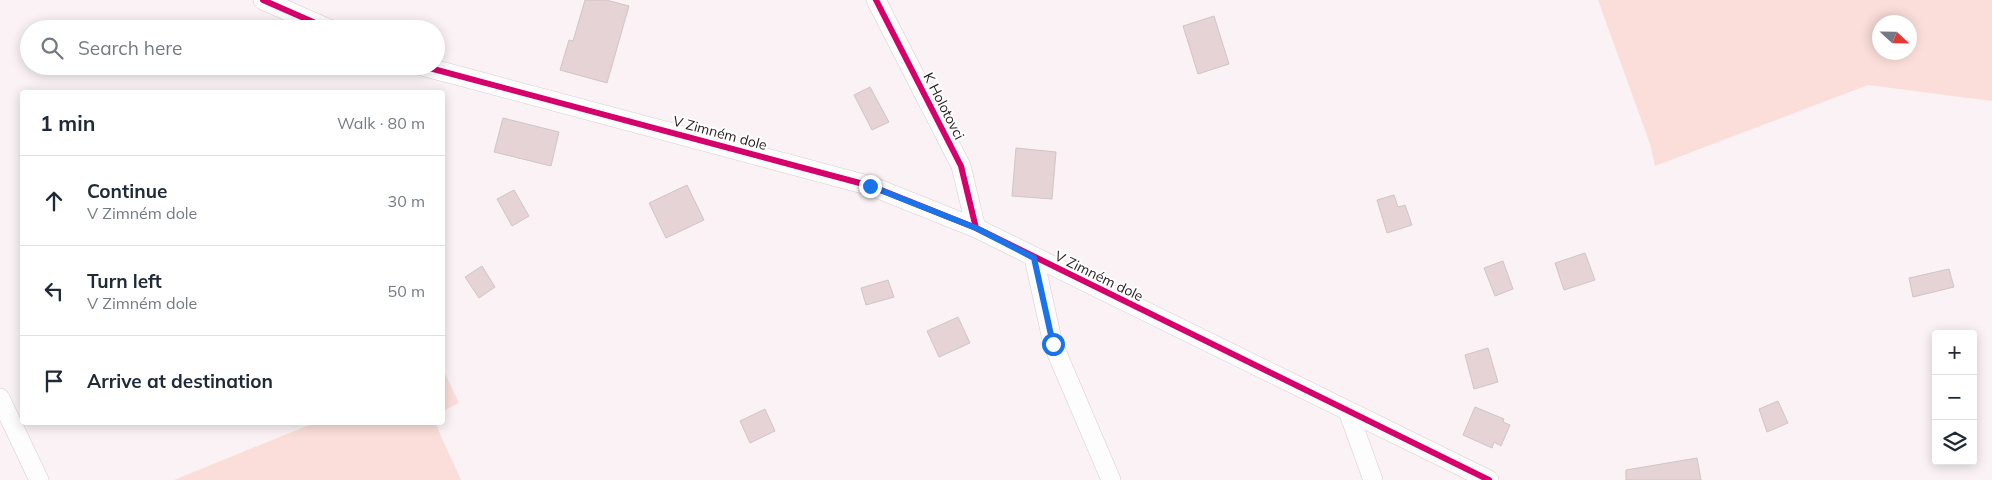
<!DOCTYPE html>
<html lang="en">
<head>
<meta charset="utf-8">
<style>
  :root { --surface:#fff; --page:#f6f6f7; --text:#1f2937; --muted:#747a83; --line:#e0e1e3 }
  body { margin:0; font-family:Mulish,sans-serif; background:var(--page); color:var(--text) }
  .controls { position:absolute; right:15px; bottom:15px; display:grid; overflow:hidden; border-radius:5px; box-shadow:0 2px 12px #0003 }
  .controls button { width:45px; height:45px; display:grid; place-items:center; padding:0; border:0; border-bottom:1px solid var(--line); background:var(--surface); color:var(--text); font:25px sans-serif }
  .compass { position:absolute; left:1872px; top:15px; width:45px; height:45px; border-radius:50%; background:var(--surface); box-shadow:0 2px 12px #0003; rotate:112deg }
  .stop { position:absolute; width:15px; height:15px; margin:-11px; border:4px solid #1a73e8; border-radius:50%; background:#fff }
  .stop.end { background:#1a73e8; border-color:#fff; box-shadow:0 1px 5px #0008 }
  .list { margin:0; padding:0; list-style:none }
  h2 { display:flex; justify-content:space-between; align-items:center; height:65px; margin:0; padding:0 20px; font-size:21px }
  h2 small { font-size:16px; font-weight:400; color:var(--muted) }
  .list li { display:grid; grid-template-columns:32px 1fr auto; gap:15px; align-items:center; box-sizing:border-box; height:90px; padding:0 20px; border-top:1px solid var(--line) }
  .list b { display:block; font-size:19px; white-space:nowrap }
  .list p { margin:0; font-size:16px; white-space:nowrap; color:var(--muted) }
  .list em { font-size:16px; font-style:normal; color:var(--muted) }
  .icon { flex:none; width:28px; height:28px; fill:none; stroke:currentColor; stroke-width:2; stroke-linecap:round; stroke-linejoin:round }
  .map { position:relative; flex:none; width:1992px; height:480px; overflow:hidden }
  .search { position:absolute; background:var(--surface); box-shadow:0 2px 12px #0003; left:20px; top:20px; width:425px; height:55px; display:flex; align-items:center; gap:12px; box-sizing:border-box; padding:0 18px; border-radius:28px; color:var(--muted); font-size:19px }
  .panel { position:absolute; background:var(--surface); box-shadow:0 2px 12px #0003; left:20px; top:90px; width:425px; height:335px; border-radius:5px }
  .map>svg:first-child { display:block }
  .green { fill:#fbdeda; fill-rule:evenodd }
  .building { fill:#e5d3d5; stroke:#d0c5c7 }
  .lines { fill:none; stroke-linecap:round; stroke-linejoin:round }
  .street-casing { stroke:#d7cdd1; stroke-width:20 }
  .street { stroke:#fefdfd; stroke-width:19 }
  .cycleway-casing { stroke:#fff; stroke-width:9 }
  .cycleway { stroke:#d6006c; stroke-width:6 }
  .route { stroke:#1a73e8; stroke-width:6 }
  .labels { text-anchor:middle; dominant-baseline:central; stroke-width:4; stroke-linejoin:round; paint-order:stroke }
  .street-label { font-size:14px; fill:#281b20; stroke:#fff }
</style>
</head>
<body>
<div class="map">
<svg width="1992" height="480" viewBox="0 0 1992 480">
  <rect width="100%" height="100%" fill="#faf2f4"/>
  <path class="green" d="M 1598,0 L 1992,0 L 1992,101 L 1868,85 L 1655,166 L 1650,144 ZM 1880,22 L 1910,22 L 1910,52 L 1880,52 Z
    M 442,367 L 459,403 L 443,411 L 442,411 Z
    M 314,423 L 435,423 L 461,480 L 174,480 Z"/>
  <path class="building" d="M 585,0 L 606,0 L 629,6 L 607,83 L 560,70 L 569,40 L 573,41 Z
    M 1214,16 L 1229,64 L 1198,74 L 1183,26 Z
    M 870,87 L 889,122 L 872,130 L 854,95 Z
    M 503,118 L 559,132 L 551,166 L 494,152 Z
    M 1016,148 L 1056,152 L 1052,199 L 1012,196 Z
    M 687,185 L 704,220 L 666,238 L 649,203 Z
    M 514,190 L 529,216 L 512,226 L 497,199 Z
    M 1394,195 L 1398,207 L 1405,205 L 1412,225 L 1387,233 L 1377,200 Z
    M 1585,253 L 1595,280 L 1564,290 L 1555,263 Z
    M 1503,261 L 1513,289 L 1495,296 L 1484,268 Z
    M 482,266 L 495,287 L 479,298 L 465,277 Z
    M 1949,269 L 1954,287 L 1913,297 L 1909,278 Z
    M 888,280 L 894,297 L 866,305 L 861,288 Z
    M 958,317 L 970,343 L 939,357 L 927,331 Z
    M 1488,348 L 1498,382 L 1474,389 L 1465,355 Z
    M 1778,401 L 1788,423 L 1767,432 L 1759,409 Z
    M 1475,407 L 1504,419 L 1503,422 L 1510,425 L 1501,446 L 1494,442 L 1492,448 L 1463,435 Z
    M 765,409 L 775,431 L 750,443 L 740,421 Z
    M 1697,458 L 1701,480 L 1626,480 L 1626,470 Z"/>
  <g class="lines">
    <g class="street-casing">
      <path id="street" d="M 263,0 L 329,29
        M 876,0 L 961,166 L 976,228
        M 422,66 L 871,186 L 976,228 L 1489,480
        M 1034,258 L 1053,344 L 1111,480
        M 0,398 L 39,480
        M 1348,411 L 1373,480"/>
    </g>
    <use href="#street" class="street"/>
    <g class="cycleway-casing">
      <path id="cycleway" d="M 263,0 L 329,29
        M 876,0 L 961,166 L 976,228
        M 422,66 L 871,186 L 976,228 L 1489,480"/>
    </g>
    <use href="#cycleway" class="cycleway"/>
  </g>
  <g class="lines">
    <path class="route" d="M 870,186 L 976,228 L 1034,258 L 1053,344"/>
  </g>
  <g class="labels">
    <g class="street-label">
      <text transform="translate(944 106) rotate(63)">K Holotovci</text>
      <text transform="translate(720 133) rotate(15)">V Zimném dole</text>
      <text transform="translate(1099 276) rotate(26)">V Zimném dole</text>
    </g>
  </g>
</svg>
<div class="controls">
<button>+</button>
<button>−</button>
<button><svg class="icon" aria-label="layers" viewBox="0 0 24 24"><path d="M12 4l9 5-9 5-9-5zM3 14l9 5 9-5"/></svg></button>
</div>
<svg class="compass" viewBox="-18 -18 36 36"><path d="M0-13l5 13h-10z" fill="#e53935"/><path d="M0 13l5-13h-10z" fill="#747a83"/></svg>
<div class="stop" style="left:1053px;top:344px"></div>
<div class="stop end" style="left:870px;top:186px"></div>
<div class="search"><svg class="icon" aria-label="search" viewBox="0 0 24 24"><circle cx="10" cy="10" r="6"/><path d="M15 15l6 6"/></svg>Search here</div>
<section class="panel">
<h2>1 min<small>Walk · 80 m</small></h2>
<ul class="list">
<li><svg class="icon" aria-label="ahead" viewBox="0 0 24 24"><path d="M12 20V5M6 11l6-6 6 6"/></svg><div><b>Continue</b><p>V Zimném dole</p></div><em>30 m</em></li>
<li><svg class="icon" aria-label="left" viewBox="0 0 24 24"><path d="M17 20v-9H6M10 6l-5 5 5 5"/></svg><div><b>Turn left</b><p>V Zimném dole</p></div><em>50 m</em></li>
<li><svg class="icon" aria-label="arrive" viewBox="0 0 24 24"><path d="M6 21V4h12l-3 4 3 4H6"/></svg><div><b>Arrive at destination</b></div></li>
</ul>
</section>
</div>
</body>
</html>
